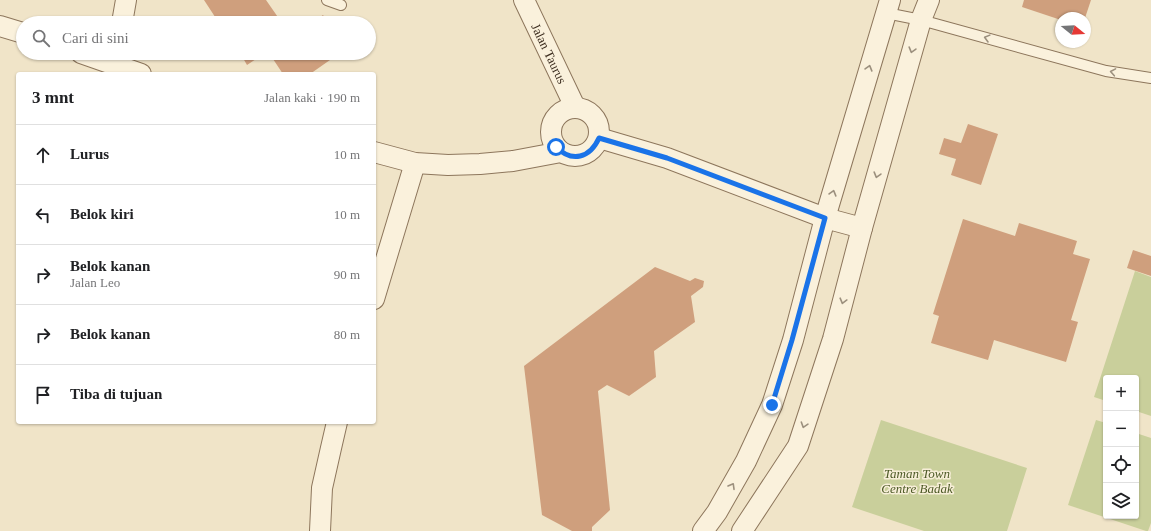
<!DOCTYPE html>
<html lang="id">
<head>
<meta charset="utf-8">
<style>
  :root { --surface:#fff; --page:#f2f2f2; --text:#202124; --muted:#757577; --line:#e0e0e0 }
  body { margin:0; font-family:"Times New Roman",serif; background:var(--page); color:var(--text) }
  .controls { position:absolute; right:12px; bottom:12px; display:grid; overflow:hidden; border-radius:4px; box-shadow:0 1px 3px #0004 }
  .controls button { width:36px; height:36px; display:grid; place-items:center; padding:0; border:0; border-bottom:1px solid var(--line); background:var(--surface); color:var(--text); font:20px sans-serif }
  .compass { position:absolute; left:1055px; top:12px; width:36px; height:36px; border-radius:50%; background:var(--surface); box-shadow:0 1px 3px #0004; rotate:108deg }
  .stop { position:absolute; width:12px; height:12px; margin:-9px; border:3px solid #1a73e8; border-radius:50%; background:#fff }
  .stop.end { background:#1a73e8; border-color:#fff; box-shadow:0 1px 4px #0008 }
  .list { margin:0; padding:0; list-style:none }
  h2 { display:flex; justify-content:space-between; align-items:center; height:52px; margin:0; padding:0 16px; font-size:17px }
  h2 small { font-size:13px; font-weight:400; color:var(--muted) }
  .list li { display:grid; grid-template-columns:26px 1fr auto; gap:12px; align-items:center; box-sizing:border-box; height:60px; padding:0 16px; border-top:1px solid var(--line) }
  .list b { display:block; font-size:15px; white-space:nowrap }
  .list p { margin:0; font-size:13px; white-space:nowrap; color:var(--muted) }
  .list em { font-size:13px; font-style:normal; color:var(--muted) }
  .icon { flex:none; width:22px; height:22px; fill:none; stroke:currentColor; stroke-width:2; stroke-linecap:round; stroke-linejoin:round }
  .map { position:relative; flex:none; width:1151px; height:531px; overflow:hidden }
  .search { position:absolute; background:var(--surface); box-shadow:0 1px 3px #0004; left:16px; top:16px; width:360px; height:44px; display:flex; align-items:center; gap:10px; box-sizing:border-box; padding:0 14px; border-radius:22px; color:var(--muted); font-size:15px }
  .panel { position:absolute; background:var(--surface); box-shadow:0 1px 3px #0004; left:16px; top:72px; width:360px; height:352px; border-radius:4px }
  .map>svg:first-child { display:block }
  .green { fill:#c9cf9b }
  .building { fill:#cf9f7d }
  .lines { fill:none; stroke-linecap:round; stroke-linejoin:round }
  .lane-casing { stroke:#8d765c; stroke-width:12 }
  .street-casing { stroke:#8d765c; stroke-width:22 }
  .lane { stroke:#faf1dc; stroke-width:10 }
  .street { stroke:#faf1dc; stroke-width:20 }
  .oneway { stroke:#9c907e }
  .route { stroke:#1a73e8; stroke-width:5 }
  .labels { text-anchor:middle; dominant-baseline:central; stroke-width:3; stroke-linejoin:round; paint-order:stroke }
  .street-label { font-size:13px; fill:#3d2e20; stroke:#f7eed8 }
  .park-label { font-size:13px; font-style:italic; fill:#4d5a26; stroke:#f7eed8 }
</style>
</head>
<body>
<div class="map">
<svg width="1151" height="531" viewBox="0 0 1151 531">
  <rect width="100%" height="100%" fill="#f0e4c8"/>
  <path class="green" d="M 1135,271 L 1151,277 L 1151,416 L 1136,411 L 1136,378 L 1106,378 L 1106,401 L 1094,397 Z
    M 881,420 L 1027,468 L 1007,531 L 924,531 L 852,507 Z
    M 1096,420 L 1106,423 L 1106,516 L 1136,516 L 1136,433 L 1151,438 L 1151,523 L 1148,531 L 1146,531 L 1068,505 Z"/>
  <path class="building" d="M 204,0 L 266,0 L 282,23 L 219,23 Z
    M 1024,0 L 1091,0 L 1085,18 L 1061,18 L 1061,20 L 1022,7 Z
    M 323,15 L 328,23 L 312,23 Z
    M 240,53 L 265,53 L 247,65 Z
    M 269,53 L 340,53 L 310,74 L 283,74 Z
    M 968,124 L 998,134 L 981,185 L 951,175 L 956,159 L 939,154 L 944,138 L 961,143 Z
    M 963,219 L 1015,236 L 1019,223 L 1077,241 L 1073,254 L 1090,259 L 1071,320 L 1078,322 L 1066,362 L 994,340 L 988,360 L 931,343 L 939,316 L 933,314 Z
    M 1133,250 L 1151,256 L 1151,276 L 1127,268 Z
    M 655,267 L 690,281 L 695,278 L 704,281 L 703,287 L 691,296 L 695,322 L 654,351 L 656,377 L 629,396 L 607,385 L 598,391 L 610,510 L 592,527 L 592,531 L 572,531 L 542,515 L 524,366 Z"/>
  <g class="lines">
    <g class="lane-casing">
      <path id="lane" d="M 327,0 L 341,5
        M 886,13 L 921,20 L 1106,71 L 1151,78"/>
    </g>
    <g class="street-casing">
      <g id="street">
        <path id="s1" d="M 524,0 L 575,107"/>
        <path d="M 122,23 L 126,0"/>
        <path d="M 0,26 L 23,33"/>
        <path d="M 81,53 L 141,74"/>
        <circle cx="575" cy="132" r="24"/>
        <path d="M 599,138 L 667,158 L 825,218 L 862,228"/>
        <path d="M 374,152 L 415,163 L 448,165 L 480,164 L 513,161 L 561,152"/>
        <path d="M 374,299 L 415,163"/>
        <path d="M 320,531 L 322,488 L 331,448 L 337,422"/>
        <path d="M 703,531 L 717,512 L 746,461 L 772,405 L 793,340 L 825,218 L 890,0"/>
        <path d="M 742,531 L 798,446 L 833,339 L 862,228 L 921,20 L 929,0"/>
      </g>
    </g>
    <use href="#lane" class="lane"/>
    <use href="#street" class="street"/>
  </g>
  <defs><path id="oneway-chevron" d="M-2-3.5L2.5 0L-2 3.5" fill="none" stroke-width="1.6" stroke-linecap="round" stroke-linejoin="round"/></defs>
  <g class="oneway">
    <use href="#oneway-chevron" transform="translate(987 38) rotate(-165)"/>
    <use href="#oneway-chevron" transform="translate(912 50) rotate(106)"/>
    <use href="#oneway-chevron" transform="translate(869 68) rotate(-74)"/>
    <use href="#oneway-chevron" transform="translate(1113 72) rotate(-170)"/>
    <use href="#oneway-chevron" transform="translate(877 175) rotate(106)"/>
    <use href="#oneway-chevron" transform="translate(833 193) rotate(-74)"/>
    <use href="#oneway-chevron" transform="translate(843 301) rotate(105)"/>
    <use href="#oneway-chevron" transform="translate(804 425) rotate(108)"/>
    <use href="#oneway-chevron" transform="translate(732 486) rotate(-60)"/>
  </g>
  <g class="lines">
    <path class="route" d="M 556,147 C 572,163 590,158 599,138 L 667,158 L 825,218 L 792,340 L 772,405"/>
  </g>
  <g class="labels">
    <g class="street-label">
      <text stroke="none"><textPath href="#s1" startOffset="59">Jalan Taurus</textPath></text>
    </g>
    <g class="park-label">
      <text x="917" y="473">Taman Town<tspan x="917" dy="15">Centre Badak</tspan></text>
    </g>
  </g>
</svg>
<div class="controls">
<button>+</button>
<button>−</button>
<button><svg class="icon" aria-label="locate" viewBox="0 0 24 24"><circle cx="12" cy="12" r="6"/><path d="M12 2v4M12 18v4M2 12h4M18 12h4"/></svg></button>
<button><svg class="icon" aria-label="layers" viewBox="0 0 24 24"><path d="M12 4l9 5-9 5-9-5zM3 14l9 5 9-5"/></svg></button>
</div>
<svg class="compass" viewBox="-18 -18 36 36"><path d="M0-13l5 13h-10z" fill="#e53935"/><path d="M0 13l5-13h-10z" fill="#757577"/></svg>
<div class="stop" style="left:556px;top:147px"></div>
<div class="stop end" style="left:772px;top:405px"></div>
<div class="search"><svg class="icon" aria-label="search" viewBox="0 0 24 24"><circle cx="10" cy="10" r="6"/><path d="M15 15l6 6"/></svg>Cari di sini</div>
<section class="panel">
<h2>3 mnt<small>Jalan kaki · 190 m</small></h2>
<ul class="list">
<li><svg class="icon" aria-label="ahead" viewBox="0 0 24 24"><path d="M12 20V5M6 11l6-6 6 6"/></svg><div><b>Lurus</b></div><em>10 m</em></li>
<li><svg class="icon" aria-label="left" viewBox="0 0 24 24"><path d="M17 20v-9H6M10 6l-5 5 5 5"/></svg><div><b>Belok kiri</b></div><em>10 m</em></li>
<li><svg class="icon" aria-label="right" viewBox="0 0 24 24"><path d="M7 20v-9h11M14 6l5 5-5 5"/></svg><div><b>Belok kanan</b><p>Jalan Leo</p></div><em>90 m</em></li>
<li><svg class="icon" aria-label="right" viewBox="0 0 24 24"><path d="M7 20v-9h11M14 6l5 5-5 5"/></svg><div><b>Belok kanan</b></div><em>80 m</em></li>
<li><svg class="icon" aria-label="arrive" viewBox="0 0 24 24"><path d="M6 21V4h12l-3 4 3 4H6"/></svg><div><b>Tiba di tujuan</b></div></li>
</ul>
</section>
</div>
</body>
</html>
